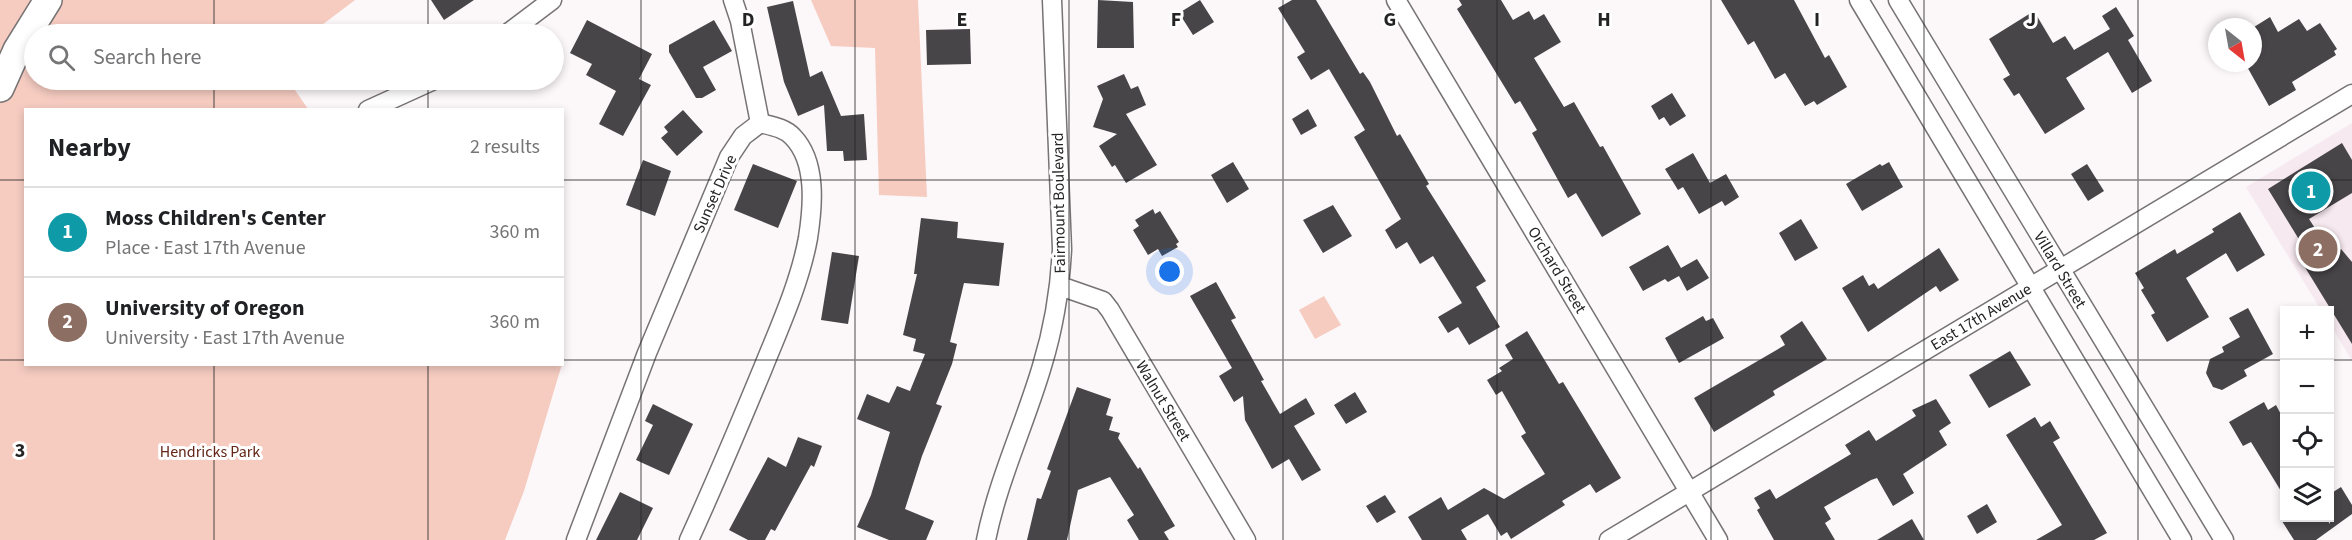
<!DOCTYPE html>
<html lang="en">
<head>
<meta charset="utf-8">
<style>
  :root { --surface:#fff; --page:#f2f2f2; --text:#202124; --muted:#757577; --line:#e0e0e0; --accent:#111827 }
  body { margin:0; font-family:"Source Sans 3",sans-serif; background:var(--page); color:var(--text) }
  .controls { position:absolute; right:18px; bottom:18px; display:grid; overflow:hidden; border-radius:0px; box-shadow:0 3px 9px #0003 }
  .controls button { width:54px; height:54px; display:grid; place-items:center; padding:0; border:0; border-bottom:2px solid var(--line); background:var(--surface); color:var(--text); font:30px sans-serif }
  .compass { position:absolute; left:2208px; top:18px; width:54px; height:54px; border-radius:50%; background:var(--surface); box-shadow:0 3px 9px #0003; rotate:149deg }
  .you { position:absolute; left:1170px; top:272px; width:21px; height:21px; margin:-15px; border:4px solid #fff; border-radius:50%; background:#1a73e8; box-shadow:0 0 0 9px #1a73e833 }
  .badge { display:grid; place-items:center; width:39px; height:39px; border-radius:50%; background:var(--accent); color:#fff; font-size:20px; font-weight:700 }
  .pin { position:absolute; translate:-50% -50%; border:3px solid #fff; box-shadow:0 2px 6px #0006 }
  .list { margin:0; padding:0; list-style:none }
  h2 { display:flex; justify-content:space-between; align-items:center; height:78px; margin:0; padding:0 24px; font-size:26px }
  h2 small { font-size:20px; font-weight:400; color:var(--muted) }
  .list li { display:grid; grid-template-columns:39px 1fr auto; gap:18px; align-items:center; box-sizing:border-box; height:90px; padding:0 24px; border-top:2px solid var(--line) }
  .list b { display:block; font-size:22px; white-space:nowrap }
  .list p { margin:0; font-size:20px; white-space:nowrap; color:var(--muted) }
  .list em { font-size:20px; font-style:normal; color:var(--muted) }
  .icon { flex:none; width:33px; height:33px; fill:none; stroke:currentColor; stroke-width:2; stroke-linecap:round; stroke-linejoin:round }
  .map { position:relative; flex:none; width:2352px; height:540px; overflow:hidden }
  .search { position:absolute; background:var(--surface); box-shadow:0 3px 9px #0003; left:24px; top:24px; width:540px; height:66px; display:flex; align-items:center; gap:15px; box-sizing:border-box; padding:0 21px; border-radius:33px; color:var(--muted); font-size:22px }
  .panel { position:absolute; background:var(--surface); box-shadow:0 3px 9px #0003; left:24px; top:108px; width:540px; height:258px; border-radius:0px }
  .map>svg:first-child { display:block }
  .built { fill:#f6e9ef }
  .green { fill:#f6ccc1 }
  .building { fill:#484548 }
  .lines { fill:none; stroke-linecap:round; stroke-linejoin:round }
  .street-casing { stroke:#777375; stroke-width:21 }
  .secondary-casing { stroke:#777375; stroke-width:30 }
  .street { stroke:#fff; stroke-width:18 }
  .secondary { stroke:#fff; stroke-width:27 }
  .grid { fill:none; stroke:#252424; stroke-width:1.5; stroke-opacity:0.55 }
  .labels { text-anchor:middle; dominant-baseline:central; stroke-width:6; stroke-linejoin:round; paint-order:stroke }
  .street-label { font-size:16px; fill:#252424; stroke:#fff }
  .park-label { font-size:16px; fill:#632516; stroke:#fff }
  .grid-label { font-size:20px; text-anchor:middle; font-weight:bold; fill:#252424; stroke:#fff; stroke-width:6; stroke-linejoin:round; paint-order:stroke }
</style>
</head>
<body>
<div class="map">
<svg width="2352" height="540" viewBox="0 0 2352 540">
  <rect width="100%" height="100%" fill="#fcf7f9"/>
  <path class="built" d="M 2352,123 L 2352,361 L 2330,324 L 2330,310 L 2321,310 L 2246,187 Z"/>
  <path class="green" d="M 0,0 L 355,0 L 310,34 L 34,34 L 34,80 L 288,80 L 308,109 L 26,110 L 26,364 L 562,364 L 524,491 L 505,540 L 0,540 Z
    M 811,0 L 918,0 L 927,197 L 879,195 L 875,48 L 831,46 Z
    M 1324,296 L 1341,325 L 1315,339 L 1299,310 Z"/>
  <path class="building" d="M 431,0 L 474,0 L 444,20 Z
    M 1098,0 L 1133,2 L 1134,48 L 1097,48 Z
    M 1200,0 L 1214,22 L 1193,35 L 1179,13 Z
    M 1292,0 L 1316,0 L 1360,74 L 1363,72 L 1370,82 L 1397,136 L 1400,134 L 1429,184 L 1426,186 L 1486,281 L 1476,287 L 1500,327 L 1469,345 L 1458,327 L 1448,333 L 1438,317 L 1462,303 L 1433,256 L 1420,264 L 1407,242 L 1396,249 L 1385,230 L 1401,219 L 1354,137 L 1365,130 L 1329,69 L 1311,80 L 1297,57 L 1305,52 L 1278,8 Z
    M 1459,0 L 1501,0 L 1513,20 L 1529,11 L 1534,20 L 1544,14 L 1561,42 L 1534,58 L 1564,107 L 1574,102 L 1600,147 L 1603,146 L 1641,214 L 1602,237 L 1576,193 L 1568,198 L 1532,133 L 1537,130 L 1520,101 L 1515,104 L 1457,9 L 1462,5 Z
    M 1721,0 L 1794,0 L 1825,58 L 1829,55 L 1847,87 L 1817,105 L 1814,101 L 1805,106 L 1785,73 L 1775,79 L 1754,41 L 1748,45 Z
    M 793,1 L 810,77 L 822,71 L 841,116 L 864,114 L 867,160 L 844,161 L 843,151 L 827,151 L 824,105 L 798,116 L 784,82 L 767,7 Z
    M 2116,7 L 2134,36 L 2128,40 L 2152,81 L 2132,93 L 2108,52 L 2066,78 L 2085,109 L 2045,134 L 2019,93 L 2014,96 L 2003,79 L 2010,75 L 1989,39 L 2034,11 L 2053,43 L 2065,36 L 2074,50 L 2110,29 L 2102,16 Z
    M 2270,17 L 2278,32 L 2299,19 L 2307,31 L 2320,23 L 2337,49 L 2334,51 L 2336,55 L 2292,82 L 2296,90 L 2269,106 L 2245,63 L 2253,63 L 2253,42 L 2260,38 L 2254,27 Z
    M 587,20 L 652,54 L 639,79 L 651,85 L 623,136 L 599,124 L 616,91 L 586,75 L 592,64 L 570,53 Z
    M 714,20 L 732,51 L 703,67 L 716,90 L 702,98 L 696,98 L 669,52 L 669,45 Z
    M 970,29 L 971,64 L 927,65 L 926,30 Z
    M 1124,74 L 1131,89 L 1138,86 L 1146,105 L 1126,114 L 1157,165 L 1126,183 L 1115,165 L 1112,167 L 1099,146 L 1117,134 L 1093,127 L 1103,99 L 1097,86 Z
    M 1672,93 L 1686,116 L 1670,126 L 1664,117 L 1659,120 L 1651,106 Z
    M 1308,109 L 1317,126 L 1301,135 L 1292,119 Z
    M 683,110 L 703,132 L 677,156 L 661,138 L 668,132 L 664,127 Z
    M 2342,143 L 2352,160 L 2352,193 L 2309,219 L 2333,256 L 2341,249 L 2352,262 L 2352,344 L 2303,264 L 2311,259 L 2268,189 Z
    M 1693,153 L 1710,183 L 1726,174 L 1739,197 L 1725,206 L 1722,201 L 1699,214 L 1683,187 L 1678,190 L 1665,169 Z
    M 643,160 L 671,171 L 655,216 L 626,205 Z
    M 1233,162 L 1249,189 L 1227,203 L 1211,175 Z
    M 1889,162 L 1903,187 L 1862,211 L 1846,184 L 1880,164 L 1882,166 Z
    M 753,164 L 797,181 L 778,228 L 734,210 Z
    M 2087,164 L 2104,191 L 2088,201 L 2071,174 Z
    M 1333,205 L 1352,236 L 1323,253 L 1303,220 Z
    M 1153,209 L 1155,214 L 1160,211 L 1179,242 L 1176,244 L 1178,247 L 1162,256 L 1158,249 L 1148,255 L 1133,230 L 1139,226 L 1135,220 Z
    M 2240,212 L 2265,255 L 2237,272 L 2226,253 L 2186,278 L 2209,317 L 2167,342 L 2151,315 L 2155,313 L 2141,290 L 2144,288 L 2135,273 L 2175,249 L 2177,254 L 2214,232 L 2212,229 Z
    M 921,218 L 958,222 L 957,238 L 1004,243 L 999,286 L 964,283 L 950,342 L 957,344 L 952,364 L 936,404 L 942,406 L 922,456 L 905,509 L 934,521 L 926,540 L 889,540 L 857,527 L 871,495 L 890,432 L 857,419 L 867,394 L 889,403 L 897,386 L 910,391 L 925,354 L 913,351 L 916,339 L 903,335 L 917,274 L 914,274 Z
    M 1801,219 L 1818,248 L 1795,261 L 1779,233 Z
    M 1668,245 L 1681,268 L 1697,259 L 1709,278 L 1687,291 L 1679,276 L 1668,282 L 1665,279 L 1643,291 L 1629,267 Z
    M 1939,248 L 1959,280 L 1940,292 L 1936,286 L 1868,332 L 1842,288 L 1863,275 L 1869,286 L 1874,283 L 1878,289 Z
    M 832,252 L 859,256 L 848,324 L 821,320 Z
    M 1216,282 L 1236,318 L 1231,320 L 1264,380 L 1261,381 L 1280,414 L 1306,398 L 1315,414 L 1294,426 L 1321,470 L 1302,481 L 1289,459 L 1272,469 L 1245,420 L 1243,396 L 1234,402 L 1219,376 L 1232,368 L 1190,296 Z
    M 2248,308 L 2273,354 L 2244,370 L 2247,376 L 2222,390 L 2213,387 L 2206,373 L 2210,359 L 2224,352 L 2222,347 L 2240,337 L 2229,318 Z
    M 1703,316 L 1706,321 L 1713,318 L 1724,338 L 1679,363 L 1665,338 Z
    M 1802,321 L 1827,359 L 1773,391 L 1775,395 L 1714,432 L 1694,398 L 1785,345 L 1780,336 Z
    M 1527,331 L 1559,384 L 1563,382 L 1621,478 L 1596,493 L 1590,484 L 1562,501 L 1565,505 L 1511,539 L 1507,532 L 1501,536 L 1488,514 L 1461,530 L 1467,540 L 1422,540 L 1408,517 L 1441,497 L 1448,510 L 1484,488 L 1504,499 L 1545,474 L 1521,436 L 1526,433 L 1502,391 L 1496,395 L 1487,380 L 1502,371 L 1499,368 L 1513,359 L 1505,345 Z
    M 2010,351 L 2031,385 L 1989,408 L 1969,375 Z
    M 1077,387 L 1111,399 L 1106,415 L 1113,417 L 1109,430 L 1120,433 L 1118,438 L 1138,469 L 1140,467 L 1175,526 L 1164,532 L 1169,540 L 1139,540 L 1127,520 L 1134,515 L 1110,477 L 1078,490 L 1067,540 L 1027,540 L 1037,498 L 1041,499 L 1051,471 L 1047,469 Z
    M 1355,392 L 1367,412 L 1346,424 L 1334,405 Z
    M 1936,399 L 1951,423 L 1939,431 L 1947,445 L 1903,474 L 1914,493 L 1893,506 L 1877,478 L 1871,480 L 1824,507 L 1831,519 L 1825,523 L 1835,540 L 1774,540 L 1757,510 L 1760,508 L 1754,498 L 1770,489 L 1776,499 L 1851,454 L 1845,445 L 1869,430 L 1876,441 L 1916,416 L 1912,410 Z
    M 2264,402 L 2268,410 L 2276,405 L 2284,420 L 2284,496 L 2251,442 L 2243,446 L 2229,422 Z
    M 653,404 L 693,424 L 669,475 L 636,460 L 653,425 L 645,421 Z
    M 2035,417 L 2041,427 L 2050,421 L 2060,438 L 2053,442 L 2107,533 L 2094,540 L 2036,540 L 2062,525 L 2006,435 Z
    M 798,437 L 822,446 L 814,467 L 811,465 L 775,531 L 771,529 L 765,540 L 748,540 L 729,530 L 768,457 L 786,467 Z
    M 2341,487 L 2352,505 L 2352,514 L 2316,540 L 2294,540 L 2280,518 L 2326,518 L 2330,524 L 2330,494 Z
    M 620,492 L 653,508 L 637,540 L 596,540 Z
    M 1385,495 L 1396,512 L 1377,523 L 1366,506 Z
    M 1987,504 L 1997,522 L 1977,534 L 1967,516 Z
    M 1912,519 L 1924,540 L 1877,540 Z"/>
  <g class="lines">
    <g class="street-casing">
      <path id="street" d="M 733,0 L 740,21 L 760,123
        M 1396,0 L 1718,540
        M 1859,0 L 2182,540
        M 1898,0 L 2224,540
        M 507,34 L 552,0
        M 368,110 L 434,80
        M 1060,286 L 1103,301 L 1110,310 L 1246,540
        M 576,540 L 647,353 L 729,157 L 743,136 L 760,123 C 772,126 785,128 793,137 C 817,162 813,206 808,238 C 800,282 780,326 763,368 C 739,426 715,483 689,540
        M 986,540 C 998,480 1025,424 1042,366 C 1054,327 1060,289 1062,249 L 1052,0
        M 1609,540 L 2352,94"/>
    </g>
    <g class="secondary-casing">
      <path id="secondary" d="M 0,88 L 17,50 L 48,0"/>
    </g>
    <use href="#street" class="street"/>
    <use href="#secondary" class="secondary"/>
  </g>
  <path class="grid" d="M 214,0 L 214,34M 428,0 L 428,34M 641,0 L 641,540M 855,0 L 855,540M 1069,0 L 1069,540M 1283,0 L 1283,540M 1497,0 L 1497,540M 1711,0 L 1711,540M 1924,0 L 1924,540M 2138,0 L 2138,540M 214,80 L 214,110M 428,80 L 428,110M 0,180 L 26,180M 562,180 L 2352,180M 0,360 L 26,360M 562,360 L 2284,360M 2330,360 L 2352,360M 214,364 L 214,540M 428,364 L 428,540"/>
  <g class="labels">
    <g class="street-label">
      <text transform="translate(715 194) rotate(-66)">Sunset Drive</text>
      <text transform="translate(1059 203) rotate(-91)">Fairmount Boulevard</text>
      <text transform="translate(1557 270) rotate(59)">Orchard Street</text>
      <text transform="translate(2060 270) rotate(59)">Villard Street</text>
      <text transform="translate(1981 317) rotate(-31)">East 17th Avenue</text>
      <text transform="translate(1163 401) rotate(59)">Walnut Street</text>
    </g>
    <g class="park-label">
      <text x="210" y="452">Hendricks Park</text>
    </g>
  </g>
  <g class="grid-label">
    <text x="748" y="26">D</text>
    <text x="962" y="26">E</text>
    <text x="1176" y="26">F</text>
    <text x="1390" y="26">G</text>
    <text x="1604" y="26">H</text>
    <text x="1817" y="26">I</text>
    <text x="2031" y="26">J</text>
    <text x="20" y="457">3</text>
  </g>
</svg>
<div class="controls">
<button>+</button>
<button>−</button>
<button><svg class="icon" aria-label="locate" viewBox="0 0 24 24"><circle cx="12" cy="12" r="6"/><path d="M12 2v4M12 18v4M2 12h4M18 12h4"/></svg></button>
<button><svg class="icon" aria-label="layers" viewBox="0 0 24 24"><path d="M12 4l9 5-9 5-9-5zM3 14l9 5 9-5"/></svg></button>
</div>
<svg class="compass" viewBox="-18 -18 36 36"><path d="M0-13l5 13h-10z" fill="#e53935"/><path d="M0 13l5-13h-10z" fill="#757577"/></svg>
<div class="you"></div>
<div class="pin badge" style="left:2311px;top:191px;background:#0f9aa8">1</div>
<div class="pin badge" style="left:2318px;top:249px;background:#8d6e63">2</div>
<div class="search"><svg class="icon" aria-label="search" viewBox="0 0 24 24"><circle cx="10" cy="10" r="6"/><path d="M15 15l6 6"/></svg>Search here</div>
<section class="panel">
<h2>Nearby<small>2 results</small></h2>
<ul class="list">
<li><span class="badge" style="background:#0f9aa8">1</span><div><b>Moss Children's Center</b><p>Place · East 17th Avenue</p></div><em>360 m</em></li>
<li><span class="badge" style="background:#8d6e63">2</span><div><b>University of Oregon</b><p>University · East 17th Avenue</p></div><em>360 m</em></li>
</ul>
</section>
</div>
</body>
</html>
